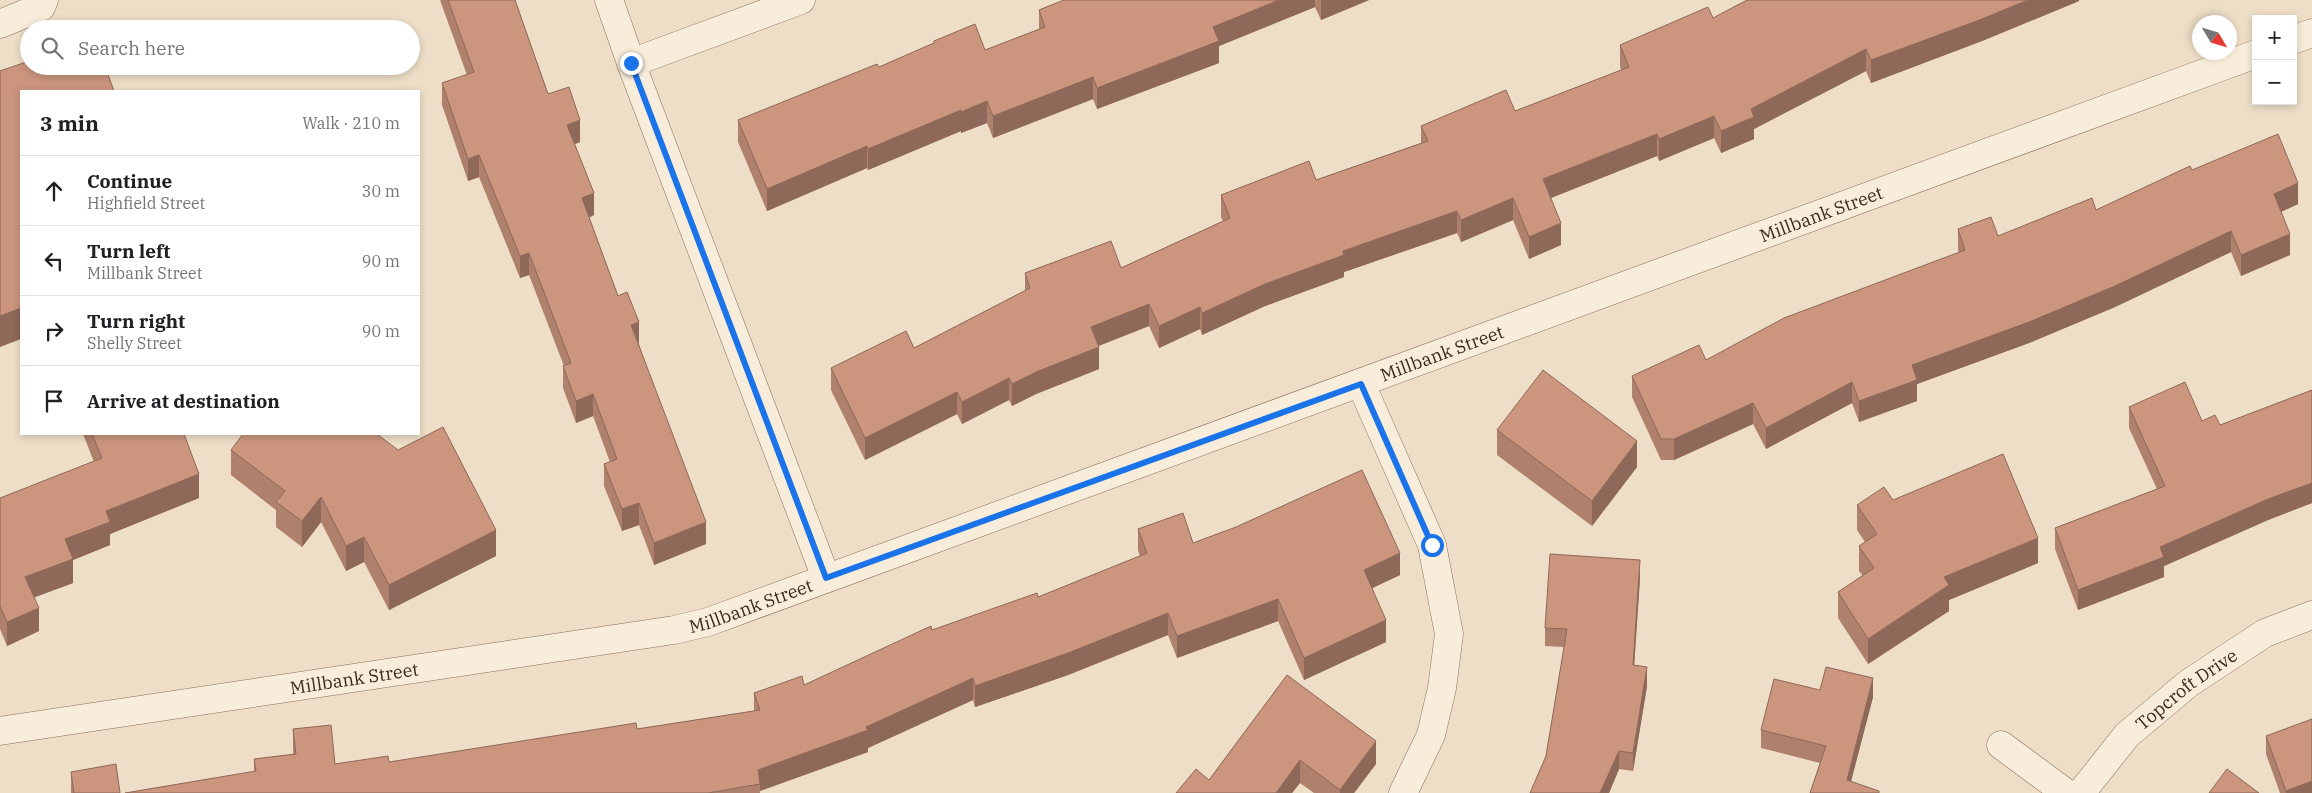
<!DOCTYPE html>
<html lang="en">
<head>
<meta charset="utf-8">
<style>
  :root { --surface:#fff; --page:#f2f2f2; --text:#202124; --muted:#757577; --line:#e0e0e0 }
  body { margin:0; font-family:"IBM Plex Serif",serif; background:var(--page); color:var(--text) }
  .controls { position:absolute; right:15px; top:15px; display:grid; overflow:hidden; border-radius:0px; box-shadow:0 2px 8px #0003 }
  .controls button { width:45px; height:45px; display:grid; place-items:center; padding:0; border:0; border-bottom:1px solid var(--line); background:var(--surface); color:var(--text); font:25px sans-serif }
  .compass { position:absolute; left:2192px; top:15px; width:45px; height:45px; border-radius:50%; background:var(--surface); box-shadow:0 2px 8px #0003; rotate:128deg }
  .stop { position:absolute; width:15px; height:15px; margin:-11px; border:4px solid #1a73e8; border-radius:50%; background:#fff }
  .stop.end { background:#1a73e8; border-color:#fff; box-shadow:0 1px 5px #0008 }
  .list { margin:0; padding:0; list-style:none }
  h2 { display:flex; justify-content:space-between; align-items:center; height:65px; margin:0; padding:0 20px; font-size:21px }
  h2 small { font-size:16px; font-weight:400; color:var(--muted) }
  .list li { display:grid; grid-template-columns:32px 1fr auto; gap:15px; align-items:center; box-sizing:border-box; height:70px; padding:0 20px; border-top:1px solid var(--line) }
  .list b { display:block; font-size:19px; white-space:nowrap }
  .list p { margin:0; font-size:16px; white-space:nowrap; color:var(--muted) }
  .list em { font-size:16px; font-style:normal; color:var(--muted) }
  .icon { flex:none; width:28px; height:28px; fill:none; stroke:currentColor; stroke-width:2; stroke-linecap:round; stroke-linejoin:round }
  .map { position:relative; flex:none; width:2312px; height:793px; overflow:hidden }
  .search { position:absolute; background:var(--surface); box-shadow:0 2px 8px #0003; left:20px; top:20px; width:400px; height:55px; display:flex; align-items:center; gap:12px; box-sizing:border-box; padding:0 18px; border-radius:28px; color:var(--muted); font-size:19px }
  .panel { position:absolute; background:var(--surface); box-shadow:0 2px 8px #0003; left:20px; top:90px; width:400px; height:345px; border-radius:0px }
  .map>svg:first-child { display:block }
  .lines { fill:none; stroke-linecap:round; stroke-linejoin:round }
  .minor-casing { stroke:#896f5c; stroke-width:29 }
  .minor { stroke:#f8ecda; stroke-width:28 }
  .wall { fill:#af806c }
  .shaded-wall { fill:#8e6858 }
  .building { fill:#cb957e; stroke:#8e6858 }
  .route { stroke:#1a73e8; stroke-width:6 }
  .labels { text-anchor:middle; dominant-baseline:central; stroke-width:4; stroke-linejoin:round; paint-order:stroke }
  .street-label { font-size:18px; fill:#3a2a20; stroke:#f5e9d7 }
</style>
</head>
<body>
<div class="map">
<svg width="2312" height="793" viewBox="0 0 2312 793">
  <rect width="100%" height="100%" fill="#eedec7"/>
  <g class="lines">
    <g class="minor-casing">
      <g id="minor">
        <path d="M 609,0 L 631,63 L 826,578"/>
        <path d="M 0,24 L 41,7 L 44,0"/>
        <path d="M 2293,40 L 2312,33"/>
        <path d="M 631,63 L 801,0"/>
        <path d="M 1361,384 L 1432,545 L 1449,634 L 1442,688 L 1431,735 L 1403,793"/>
        <path id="s1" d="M 0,731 L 674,630 L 708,622 L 2256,54"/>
        <path d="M 2001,745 L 2066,793"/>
        <path id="s2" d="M 2081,793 L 2127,735 L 2189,683 L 2265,633 L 2312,615"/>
      </g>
    </g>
    <use href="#minor" class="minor"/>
  </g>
  <path class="wall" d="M 440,0 L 515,0 L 548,94 L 580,142 L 575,144 L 594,215 L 589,218 L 618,296 L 639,344 L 706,544 L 654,565 L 639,525 L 622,531 L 604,486 L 604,464 L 610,462 L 593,416 L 576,423 L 563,388 L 563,366 L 564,366 L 529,275 L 520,278 L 479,177 L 468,181 L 442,105 L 442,83 L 467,75 Z
    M 1064,0 L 1369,0 L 1321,20 L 1315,7 L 1219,46 L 1219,63 L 1097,109 L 1093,99 L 993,138 L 987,123 L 961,133 L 961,131 L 868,170 L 867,168 L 767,211 L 738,142 L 738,120 L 879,67 L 934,43 L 934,41 L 985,50 L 1039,29 L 1039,10 Z
    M 2079,0 L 2079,1 L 1982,41 L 1871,83 L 1866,71 L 1754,129 L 1754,139 L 1721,153 L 1714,138 L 1659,161 L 1657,156 L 1551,198 L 1561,245 L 1529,259 L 1513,220 L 1461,242 L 1457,233 L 1344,272 L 1344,277 L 1265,306 L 1202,335 L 1200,329 L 1159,348 L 1149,326 L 1098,346 L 1099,369 L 1036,394 L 1012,406 L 1009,400 L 962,424 L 957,414 L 865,460 L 831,390 L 831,368 L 914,348 L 1025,291 L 1025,273 L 1121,268 L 1223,221 L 1221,217 L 1221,195 L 1316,180 L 1421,143 L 1421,126 L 1515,111 L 1621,70 L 1620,67 L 1620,45 L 1713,18 Z
    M 2192,170 L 2298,204 L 2281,212 L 2290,255 L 2241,276 L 2231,252 L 2115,307 L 2029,343 L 1917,384 L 1917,401 L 1859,422 L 1852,403 L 1766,449 L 1753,424 L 1674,460 L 1661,460 L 1632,397 L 1632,376 L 1706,360 L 1959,253 L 1958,250 L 1958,229 L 1998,236 L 2096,210 Z
    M 2312,390 L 2312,503 L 2268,520 L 2164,566 L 2164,577 L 2078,610 L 2055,549 L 2055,528 L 2157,489 L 2129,428 L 2129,407 L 2220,425 Z
    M 1497,430 L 1637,467 L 1592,526 L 1497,455 Z
    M 83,434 L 184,434 L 199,498 L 110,534 L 110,545 L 73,560 L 73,583 L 34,597 L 39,631 L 7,646 L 0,629 L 0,498 L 94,462 Z
    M 231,450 L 496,556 L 389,610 L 364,562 L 346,571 L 321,522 L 302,547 L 276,527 L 276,510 L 231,475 Z
    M 1893,500 L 2038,563 L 1949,600 L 1949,611 L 1868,664 L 1838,618 L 1838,592 L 1863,576 L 1859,571 L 1859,546 L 1865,542 L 1857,530 L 1857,505 Z
    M 1138,529 L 1193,543 L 1400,575 L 1372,588 L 1386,642 L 1304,680 L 1278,621 L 1177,658 L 1168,635 L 1068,675 L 975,707 L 973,700 L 868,748 L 868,752 L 760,791 L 760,793 L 125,793 L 254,772 L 254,759 L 293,754 L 293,729 L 335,764 L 389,762 L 637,729 L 754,711 L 754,693 L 804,685 L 932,630 L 1038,597 L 1140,556 L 1138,551 Z
    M 1640,578 L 1634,665 L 1647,686 L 1633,771 L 1619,769 L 1609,793 L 1530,793 L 1546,756 L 1564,647 L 1545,646 L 1545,628 Z
    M 1287,675 L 1376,764 L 1354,793 L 1314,793 L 1300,783 L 1292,793 L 1176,793 L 1209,780 Z
    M 1820,690 L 1873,697 L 1851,781 L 1879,793 L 1810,793 L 1820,763 L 1761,748 L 1761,730 Z
    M 2266,736 L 2312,793 L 2280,793 L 2266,754 Z
    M 71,772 L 120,793 L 71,793 Z"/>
  <path class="shaded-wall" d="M 1279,0 L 1315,0 L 1315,7 L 1219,46 L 1219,63 L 1097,109 L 1097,88 L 1213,27 Z
    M 1321,0 L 1369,0 L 1321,20 Z
    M 2028,0 L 2079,0 L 2079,1 L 1982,41 L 1871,83 L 1871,60 Z
    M 1866,49 L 1866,71 L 1754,129 L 1754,139 L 1721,153 L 1721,131 L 1751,109 Z
    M 1093,77 L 1093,99 L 993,138 L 993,116 Z
    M 987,101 L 987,123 L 961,133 L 961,112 Z
    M 961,110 L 961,131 L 868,170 L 868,149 Z
    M 1714,116 L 1714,138 L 1659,161 L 1659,139 Z
    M 580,120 L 580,142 L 567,147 L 567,125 Z
    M 1657,134 L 1657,156 L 1543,201 L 1543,179 Z
    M 867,146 L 867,168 L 767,211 L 767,189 Z
    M 479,155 L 479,177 L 468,181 L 468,159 Z
    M 2298,183 L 2298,204 L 2274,215 L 2274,194 Z
    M 594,193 L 594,215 L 582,220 L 582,198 Z
    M 1513,198 L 1513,220 L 1461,242 L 1461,220 Z
    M 1457,211 L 1457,233 L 1344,272 L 1344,277 L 1265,306 L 1202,335 L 1202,313 L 1265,284 L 1343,251 Z
    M 1561,223 L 1561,245 L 1529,259 L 1529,237 Z
    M 2231,231 L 2231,252 L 2115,307 L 2029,343 L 1917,384 L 1917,401 L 1859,422 L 1859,401 L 1912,365 Z
    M 2290,234 L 2290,255 L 2241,276 L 2241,255 Z
    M 529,253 L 529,275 L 520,278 L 520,256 Z
    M 1149,304 L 1149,326 L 1091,349 L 1091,327 Z
    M 1200,307 L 1200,329 L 1159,348 L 1159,326 Z
    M 21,308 L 21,339 L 0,347 L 0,316 Z
    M 639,322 L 639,344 L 631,325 Z
    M 1099,347 L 1099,369 L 1036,394 L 1012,406 L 1012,384 L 1036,372 Z
    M 1009,378 L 1009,400 L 962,424 L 962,402 Z
    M 1852,382 L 1852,403 L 1766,449 L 1766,428 Z
    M 957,392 L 957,414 L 865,460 L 865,438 Z
    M 593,394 L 593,416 L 576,423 L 576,401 Z
    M 1753,403 L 1753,424 L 1674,460 L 1674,439 Z
    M 1637,441 L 1637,467 L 1592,526 L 1592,501 Z
    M 199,474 L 199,498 L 110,534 L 110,545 L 73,560 L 73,583 L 25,601 L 25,577 L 65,539 L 106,511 Z
    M 2312,483 L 2312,503 L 2268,520 L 2164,566 L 2164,577 L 2078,610 L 2078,590 L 2160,547 L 2268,499 Z
    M 321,497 L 321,522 L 302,547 L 302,521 Z
    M 639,503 L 639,525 L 622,531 L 622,509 Z
    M 706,522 L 706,544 L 654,565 L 654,543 Z
    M 496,530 L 496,556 L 389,610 L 389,585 Z
    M 364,537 L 364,562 L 346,571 L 346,546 Z
    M 2038,538 L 2038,563 L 1949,600 L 1949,611 L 1868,664 L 1868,639 L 1944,577 Z
    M 1400,553 L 1400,575 L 1364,592 L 1364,570 Z
    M 1640,560 L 1640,578 L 1633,684 L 1633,665 Z
    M 1278,599 L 1278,621 L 1177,658 L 1177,636 Z
    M 39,608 L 39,631 L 7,646 L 7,622 Z
    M 1168,613 L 1168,635 L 1068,675 L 975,707 L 975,686 Z
    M 1386,620 L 1386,642 L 1304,680 L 1304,658 Z
    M 1647,667 L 1647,686 L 1633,771 L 1633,753 Z
    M 973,678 L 973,700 L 868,748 L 868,752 L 760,791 L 760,784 L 758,770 L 866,727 Z
    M 1873,678 L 1873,697 L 1848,793 L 1847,780 Z
    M 1376,741 L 1376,764 L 1354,793 L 1340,793 L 1340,790 Z
    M 1619,751 L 1619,769 L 1609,793 L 1600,793 Z
    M 1300,760 L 1300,783 L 1292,793 L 1276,793 Z
    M 2312,781 L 2312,793 L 2286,793 L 2286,791 Z"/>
  <path class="building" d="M 448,0 L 515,0 L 548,94 L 569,87 L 580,120 L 567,125 L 594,193 L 582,198 L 618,296 L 627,292 L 639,322 L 631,325 L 706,522 L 654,543 L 639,503 L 622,509 L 604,464 L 617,459 L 593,394 L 576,401 L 563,366 L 571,363 L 529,253 L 520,256 L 479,155 L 468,159 L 442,83 L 474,72 Z
    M 1064,0 L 1279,0 L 1213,27 L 1219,41 L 1097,88 L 1093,77 L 993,116 L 987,101 L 961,112 L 961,110 L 868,149 L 867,146 L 767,189 L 738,120 L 877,64 L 879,67 L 934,43 L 934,41 L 975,24 L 985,50 L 1045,27 L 1039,10 Z
    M 1747,0 L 2028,0 L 1982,19 L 1871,60 L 1866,49 L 1751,109 L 1754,117 L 1721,131 L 1714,116 L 1659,139 L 1657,134 L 1543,179 L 1561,223 L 1529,237 L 1513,198 L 1461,220 L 1457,211 L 1343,251 L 1344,255 L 1265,284 L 1202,313 L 1200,307 L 1159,326 L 1149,304 L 1091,327 L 1099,347 L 1036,372 L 1012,384 L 1009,378 L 962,402 L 957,392 L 865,438 L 831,368 L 906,331 L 914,348 L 1030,288 L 1025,273 L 1111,241 L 1121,268 L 1230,218 L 1221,195 L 1309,161 L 1316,180 L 1428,141 L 1421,126 L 1506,90 L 1515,111 L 1629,67 L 1620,45 L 1708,7 L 1713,18 Z
    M 29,61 L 29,66 L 105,66 L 114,91 L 21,91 L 21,308 L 0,316 L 0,71 Z
    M 2278,134 L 2298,183 L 2274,194 L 2290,234 L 2241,255 L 2231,231 L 2115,286 L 2029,322 L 1912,365 L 1917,380 L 1859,401 L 1852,382 L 1766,428 L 1753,403 L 1674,439 L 1661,439 L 1632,376 L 1699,345 L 1706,360 L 1784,318 L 1965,250 L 1958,229 L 1991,217 L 1998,236 L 2092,198 L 2096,210 L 2190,166 L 2192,170 Z
    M 1543,370 L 1637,441 L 1592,501 L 1497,430 Z
    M 2185,382 L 2202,421 L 2215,415 L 2220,425 L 2312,390 L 2312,483 L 2268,499 L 2160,547 L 2164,557 L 2078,590 L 2055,528 L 2165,486 L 2129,407 Z
    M 443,427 L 496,530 L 389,585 L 364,537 L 346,546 L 321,497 L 302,521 L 276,502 L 285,491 L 231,450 L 243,434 L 377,434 L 398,450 Z
    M 92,434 L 184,434 L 199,474 L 106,511 L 110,522 L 65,539 L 73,559 L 25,577 L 39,608 L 7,622 L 0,606 L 0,498 L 102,458 Z
    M 2003,454 L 2038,538 L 1944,577 L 1949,585 L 1868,639 L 1838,592 L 1874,568 L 1859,546 L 1877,534 L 1857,505 L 1884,487 L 1893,500 Z
    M 1362,470 L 1400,553 L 1364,570 L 1386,620 L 1304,658 L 1278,599 L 1177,636 L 1168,613 L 1068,653 L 975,686 L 973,678 L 866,727 L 868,730 L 758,770 L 760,784 L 708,793 L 125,793 L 256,771 L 254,759 L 296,754 L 293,729 L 331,725 L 335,764 L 388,756 L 389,762 L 636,723 L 637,729 L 760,710 L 754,693 L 802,676 L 804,685 L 931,626 L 932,630 L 1037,593 L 1038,597 L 1147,553 L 1138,529 L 1183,513 L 1193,543 L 1236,527 Z
    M 1550,554 L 1640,560 L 1633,665 L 1647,667 L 1633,753 L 1619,751 L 1600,793 L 1530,793 L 1546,756 L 1567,629 L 1545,628 Z
    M 1826,667 L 1873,678 L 1847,780 L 1879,791 L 1879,793 L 1810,793 L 1826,746 L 1761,730 L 1774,679 L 1820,690 Z
    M 1287,675 L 1376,741 L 1340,790 L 1300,760 L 1276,793 L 1176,793 L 1196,769 L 1209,780 Z
    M 2312,719 L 2312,781 L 2286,791 L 2266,736 Z
    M 116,764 L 120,793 L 74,793 L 71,772 Z
    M 2227,769 L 2259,793 L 2209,793 Z"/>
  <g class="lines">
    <path class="route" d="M 631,63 L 826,578 L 1361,384 L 1432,545"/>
  </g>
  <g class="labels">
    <g class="street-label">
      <text stroke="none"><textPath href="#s1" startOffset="1902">Millbank Street</textPath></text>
      <text stroke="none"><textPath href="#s1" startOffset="1498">Millbank Street</textPath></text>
      <text stroke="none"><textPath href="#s1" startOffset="762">Millbank Street</textPath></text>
      <text stroke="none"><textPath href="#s1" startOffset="358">Millbank Street</textPath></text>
      <text stroke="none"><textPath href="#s2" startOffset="149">Topcroft Drive</textPath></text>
    </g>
  </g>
</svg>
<div class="controls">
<button>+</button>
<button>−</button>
</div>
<svg class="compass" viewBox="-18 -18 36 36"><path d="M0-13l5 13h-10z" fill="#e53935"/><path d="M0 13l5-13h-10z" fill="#757577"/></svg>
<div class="stop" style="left:1432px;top:545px"></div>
<div class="stop end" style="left:631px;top:63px"></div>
<div class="search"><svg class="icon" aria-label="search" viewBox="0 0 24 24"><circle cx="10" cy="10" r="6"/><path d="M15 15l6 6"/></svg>Search here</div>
<section class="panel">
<h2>3 min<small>Walk · 210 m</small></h2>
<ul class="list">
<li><svg class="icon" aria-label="ahead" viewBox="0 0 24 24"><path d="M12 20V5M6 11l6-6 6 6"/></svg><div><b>Continue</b><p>Highfield Street</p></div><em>30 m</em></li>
<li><svg class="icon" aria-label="left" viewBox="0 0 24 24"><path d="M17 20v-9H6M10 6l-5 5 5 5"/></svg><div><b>Turn left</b><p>Millbank Street</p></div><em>90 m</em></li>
<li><svg class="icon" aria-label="right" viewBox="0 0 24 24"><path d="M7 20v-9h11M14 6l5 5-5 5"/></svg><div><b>Turn right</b><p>Shelly Street</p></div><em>90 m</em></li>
<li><svg class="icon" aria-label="arrive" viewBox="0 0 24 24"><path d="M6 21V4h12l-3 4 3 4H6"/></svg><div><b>Arrive at destination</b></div></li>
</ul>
</section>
</div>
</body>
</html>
